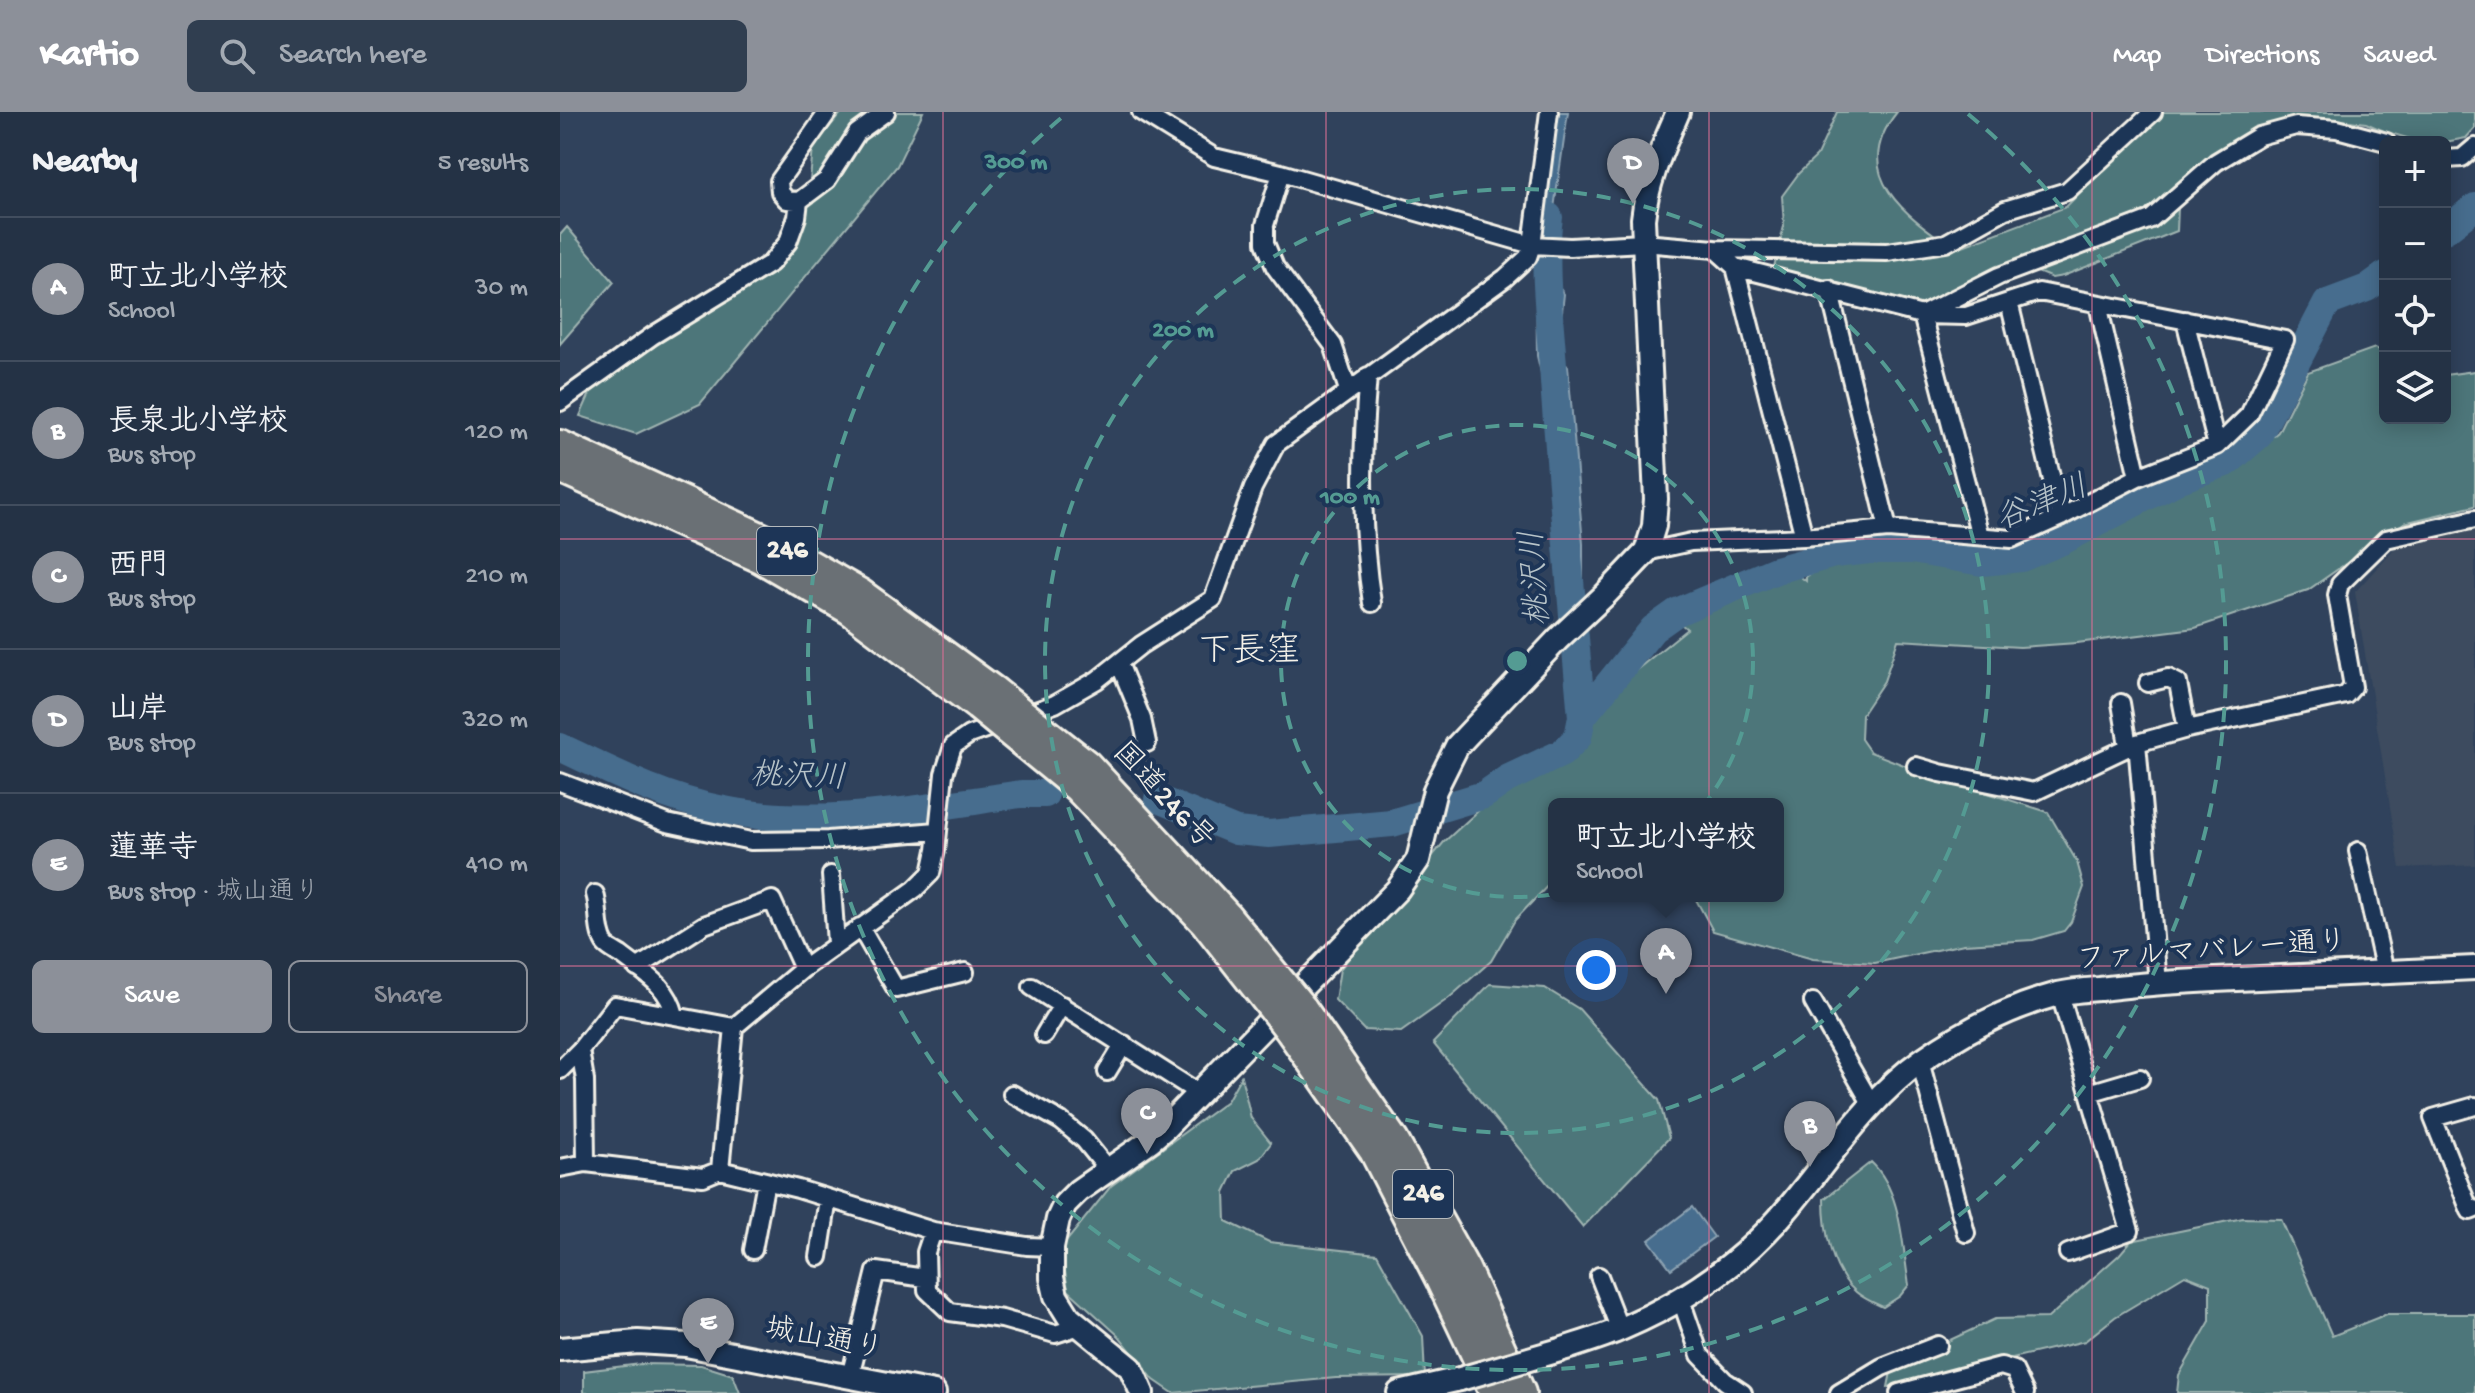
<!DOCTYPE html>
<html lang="en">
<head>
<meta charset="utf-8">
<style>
  :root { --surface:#243245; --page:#303e50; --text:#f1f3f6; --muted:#a3aab3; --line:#414d5e; --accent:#8c9099 }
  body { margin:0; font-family:"Gochi Hand","Klee One",sans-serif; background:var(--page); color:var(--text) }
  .controls { position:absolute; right:24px; top:24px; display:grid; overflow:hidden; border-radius:12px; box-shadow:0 4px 20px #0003 }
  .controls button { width:72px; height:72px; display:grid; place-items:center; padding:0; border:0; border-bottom:2px solid var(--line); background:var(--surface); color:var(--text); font:40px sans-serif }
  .you { position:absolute; left:1036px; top:858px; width:28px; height:28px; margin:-20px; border:6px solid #fff; border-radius:50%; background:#1a73e8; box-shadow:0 0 0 12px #1a73e833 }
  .badge { display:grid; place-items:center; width:52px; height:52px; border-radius:50%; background:var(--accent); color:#fff; font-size:26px; font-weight:700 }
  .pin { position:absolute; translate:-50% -66px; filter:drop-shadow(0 2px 4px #0008) }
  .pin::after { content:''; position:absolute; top:42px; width:28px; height:24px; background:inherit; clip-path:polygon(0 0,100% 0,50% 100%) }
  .popup { position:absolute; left:988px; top:686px; width:236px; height:104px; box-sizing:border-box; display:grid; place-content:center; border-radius:12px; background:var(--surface); filter:drop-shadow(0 2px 6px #0005); font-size:26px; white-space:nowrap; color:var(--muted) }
  .popup b { font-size:30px; color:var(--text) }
  .popup::after { content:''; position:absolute; left:50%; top:100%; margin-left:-16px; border:16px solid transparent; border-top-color:var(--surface) }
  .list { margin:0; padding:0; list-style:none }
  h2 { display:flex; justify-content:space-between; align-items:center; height:104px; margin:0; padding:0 32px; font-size:34px }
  h2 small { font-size:26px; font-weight:400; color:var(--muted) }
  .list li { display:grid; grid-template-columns:52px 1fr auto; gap:24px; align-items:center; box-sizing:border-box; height:144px; padding:0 32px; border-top:2px solid var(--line) }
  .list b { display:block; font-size:30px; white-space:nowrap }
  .list p { margin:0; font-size:26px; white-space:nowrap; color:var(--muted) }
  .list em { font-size:26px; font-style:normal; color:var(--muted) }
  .actions { display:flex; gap:16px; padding:24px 32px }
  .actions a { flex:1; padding:18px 0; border:2px solid var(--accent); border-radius:12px; text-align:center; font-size:28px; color:var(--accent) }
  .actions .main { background:var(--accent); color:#fff }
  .icon { flex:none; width:44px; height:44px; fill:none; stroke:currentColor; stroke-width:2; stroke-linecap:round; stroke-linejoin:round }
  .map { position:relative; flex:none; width:1915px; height:1281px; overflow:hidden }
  header { display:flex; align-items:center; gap:48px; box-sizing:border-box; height:112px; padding:0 40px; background:var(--accent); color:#fff }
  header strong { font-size:38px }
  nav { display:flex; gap:44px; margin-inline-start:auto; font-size:28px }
  .search { width:560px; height:72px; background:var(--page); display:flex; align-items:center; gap:20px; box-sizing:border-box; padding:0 28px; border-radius:12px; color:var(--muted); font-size:30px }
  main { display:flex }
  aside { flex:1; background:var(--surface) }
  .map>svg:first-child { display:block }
  .built { fill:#3d4c5f }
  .green { fill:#4d767a; stroke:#a0b4b1; stroke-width:2 }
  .water { fill:#466d8e; stroke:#8ca2b2; stroke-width:2 }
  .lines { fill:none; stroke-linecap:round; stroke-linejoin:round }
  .river { stroke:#466d8e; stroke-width:28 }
  .street-casing { stroke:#f4f1e8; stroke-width:22 }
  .secondary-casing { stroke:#f4f1e8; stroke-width:28 }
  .highway-casing { stroke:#f4f1e8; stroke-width:34 }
  .street { stroke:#1d3557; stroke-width:16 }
  .secondary { stroke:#1d3557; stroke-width:22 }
  .highway { stroke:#6a7074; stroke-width:28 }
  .secondary-bridge-casing { stroke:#f4f1e8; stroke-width:28; stroke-linecap:butt }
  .highway-bridge-casing { stroke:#f4f1e8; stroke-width:34; stroke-linecap:butt }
  .secondary-bridge { stroke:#1d3557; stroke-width:22 }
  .highway-bridge { stroke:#6a7074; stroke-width:28 }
  .grid { fill:none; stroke:#d66f93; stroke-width:2; stroke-opacity:0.55 }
  .ring { fill:none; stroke:#549b93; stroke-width:4; stroke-dasharray:14 10 }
  .labels { text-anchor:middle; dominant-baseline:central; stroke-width:8; stroke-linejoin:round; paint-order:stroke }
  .shield { fill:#1d3557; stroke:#b4b9bc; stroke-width:2 }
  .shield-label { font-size:28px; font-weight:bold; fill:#f4f1e8 }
  .street-label { font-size:30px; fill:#f4f1e8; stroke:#1d3557 }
  .water-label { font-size:32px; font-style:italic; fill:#b7c3c8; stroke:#1d3557 }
  .quarter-label { font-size:34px; fill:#f4f1e8; stroke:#1d3557 }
  .centre { fill:#549b93; stroke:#1d3557; stroke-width:4 }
  .ring-label { font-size:24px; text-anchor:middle; font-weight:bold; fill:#549b93; stroke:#1d3557; stroke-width:8; stroke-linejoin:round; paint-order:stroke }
</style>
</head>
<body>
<header>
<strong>Kartio</strong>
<div class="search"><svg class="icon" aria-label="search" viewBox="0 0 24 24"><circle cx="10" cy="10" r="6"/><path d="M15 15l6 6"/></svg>Search here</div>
<nav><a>Map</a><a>Directions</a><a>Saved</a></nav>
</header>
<main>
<aside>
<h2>Nearby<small>5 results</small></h2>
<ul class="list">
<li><span class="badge">A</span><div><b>町立北小学校</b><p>School</p></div><em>30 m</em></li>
<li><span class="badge">B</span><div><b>長泉北小学校</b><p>Bus stop</p></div><em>120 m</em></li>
<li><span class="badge">C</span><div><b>西門</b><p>Bus stop</p></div><em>210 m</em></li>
<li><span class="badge">D</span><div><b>山岸</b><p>Bus stop</p></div><em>320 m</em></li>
<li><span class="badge">E</span><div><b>蓮華寺</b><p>Bus stop · 城山通り</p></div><em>410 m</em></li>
</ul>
<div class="actions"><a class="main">Save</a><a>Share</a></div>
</aside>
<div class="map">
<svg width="1915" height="1281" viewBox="0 0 1915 1281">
  <rect width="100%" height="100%" fill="#30425c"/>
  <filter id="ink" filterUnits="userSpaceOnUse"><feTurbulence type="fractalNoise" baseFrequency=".0125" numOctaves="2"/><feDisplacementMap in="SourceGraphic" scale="16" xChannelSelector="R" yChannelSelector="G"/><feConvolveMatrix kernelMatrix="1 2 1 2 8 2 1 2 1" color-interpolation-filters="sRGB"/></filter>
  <g filter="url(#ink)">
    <path class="built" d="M 1915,418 L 1915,753 L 1840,756 L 1795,480 L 1835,436 Z"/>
    <path class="green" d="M 282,0 L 363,0 L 337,54 L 140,292 L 76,322 L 20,304 L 37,266 L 226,149 L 247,103 L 253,35 Z
      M 1277,0 L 1337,0 C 1287,62 1346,104 1395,137 L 1506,95 L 1584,15 L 1603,0 L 1915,0 L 1915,16 L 1906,26 L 1885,30 L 1860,30 L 1824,19 L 1806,11 L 1765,6 L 1694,17 L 1619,71 L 1617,119 L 1503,164 L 1492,166 L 1458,152 L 1391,184 L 1358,194 L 1214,155 L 1224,114 L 1222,84 L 1239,61 L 1257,44 Z
      M 7,115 L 54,170 L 0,232 L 0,123 Z
      M 1815,236 L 1825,241 L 1825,306 L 1885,306 L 1885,263 L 1915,259 L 1915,394 L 1844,411 L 1748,478 L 1635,516 L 1517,531 L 1460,535 L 1338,528 L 1324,569 L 1302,602 L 1301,627 L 1310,640 L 1370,663 L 1488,700 L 1517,750 L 1524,775 L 1511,810 L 1504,819 L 1473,828 L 1404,832 L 1315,851 L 1253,847 L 1153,819 L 1134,784 L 1218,784 L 1218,692 L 994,692 L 994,767 L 955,808 L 931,849 L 889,886 L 841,920 L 804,918 L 775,888 L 780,857 L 884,730 L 961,660 L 1010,648 L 1043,585 L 1127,517 L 1121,512 L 1179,484 L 1238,463 L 1246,469 L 1246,465 L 1260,455 L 1317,438 L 1453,458 L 1570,401 L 1673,356 L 1718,320 L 1748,260 Z
      M 930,872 L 985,876 L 1019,897 L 1099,988 L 1109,1026 L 1023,1115 L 873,931 Z
      M 681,964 L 691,1006 L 711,1031 L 699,1047 L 675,1059 L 665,1080 L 666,1109 L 709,1130 L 817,1142 L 863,1224 L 865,1265 L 776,1266 L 613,1281 L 594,1268 L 559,1224 L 508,1178 L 501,1136 L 551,1074 L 667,989 Z
      M 1311,1050 C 1342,1079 1342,1133 1349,1173 L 1340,1184 L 1323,1195 C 1314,1191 1304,1187 1296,1180 C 1271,1159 1264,1118 1264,1087 Z
      M 1683,1106 L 1721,1107 L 1772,1224 L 1827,1202 L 1915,1202 L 1915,1281 L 1617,1281 L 1619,1263 L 1650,1209 L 1650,1173 L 1625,1163 L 1555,1205 L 1525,1229 L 1328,1275 L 1332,1255 L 1435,1207 L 1488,1206 L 1559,1143 L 1571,1129 Z
      M 81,1252 L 141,1253 L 173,1263 L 180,1281 L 24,1281 L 24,1259 Z"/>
    <path class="water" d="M 997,0 L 1008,0 L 983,172 L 986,234 L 996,209 L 1001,178 L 1004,182 L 997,244 L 1000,249 L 1008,254 L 1023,432 L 1023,489 L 1018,491 L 1019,441 L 1009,342 L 992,308 L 977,244 L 976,163 Z
      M 1132,1095 L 1154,1125 L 1111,1157 L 1089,1128 Z"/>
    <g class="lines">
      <path class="river" d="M 1885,118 L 1915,95
        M 1022,605 L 1093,517 L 1117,500 L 1216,458 L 1274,442 L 1309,438 L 1352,438 L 1422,450 L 1461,446 L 1502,429 L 1620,367 L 1668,350 L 1698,324 L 1767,191 L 1807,176 L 1825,163
        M 0,635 C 51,659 103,686 159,697 C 259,718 361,696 461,682 L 485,682
        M 598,687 L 676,719 L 709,722 L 832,711 L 924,683 L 947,667 L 1002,641 L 1018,625 L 1022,605 C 1012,493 1002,381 994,269 C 991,215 982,158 989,105"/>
      <g class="street-casing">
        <path id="street" d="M 268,0 L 219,69 L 220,80 L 227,88 L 239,89 L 267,68 L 297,21 L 326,0
          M 581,0 L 654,45 L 721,61 L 972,133 L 1010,135 L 1083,131 L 1155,137 L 1175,155 L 1362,203 L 1406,204 L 1479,180 L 1725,228 L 1689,303 L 1657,334 L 1578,365 L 1501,405 L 1452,427 L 1328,417 L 1244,425 L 1131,430 L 1086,440
          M 1885,47 L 1902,46 L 1915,35
          M 721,61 L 705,113 L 705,131 L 715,155 L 773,233 L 788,278
          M 1155,137 L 1327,140 L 1386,131 L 1445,98 L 1507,79 L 1593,0
          M 1175,155 L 1244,425
          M 1269,177 L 1328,417
          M 1449,190 L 1501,405
          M 1538,192 L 1578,365
          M 1364,202 L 1439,164 L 1591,107 L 1656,50 L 1699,24 L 1736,14 L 1777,17 L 1826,30
          M 1362,203 L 1420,424
          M 1625,208 L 1657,334
          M 808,264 C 801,341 800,415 812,491
          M 0,290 L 92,224 L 211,151 L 228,130 L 237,105 L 239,89
          M 559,551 L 582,607 L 587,631
          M 1588,571 L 1608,566 L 1618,571 L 1627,617
          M 1561,591 L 1568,634
          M 1356,654 L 1380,661 L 1474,680 L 1577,631
          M 0,670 L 107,711 L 191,729 L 268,728 L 377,719
          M 1798,739 L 1825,860
          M 271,763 L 276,831
          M 35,782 C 40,797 36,818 45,832 C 48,836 56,840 61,843 C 85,862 107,872 115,903
          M 300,815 L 336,877 L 405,860
          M 77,856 L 144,813 L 212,788 L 243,857
          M 1598,871 L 1577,631 L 1627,617 L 1786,583 L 1793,575 L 1777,483 L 1780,472 L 1826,427 L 1915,407
          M 472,875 L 637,980
          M 1500,882 L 1570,1119 L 1508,1141
          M 1253,890 L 1312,993
          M 484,923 L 502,893
          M 20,938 L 25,968 L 26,1051
          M 1360,949 L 1406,1121
          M 0,958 L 20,938 L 55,893 L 174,915
          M 547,960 L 564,932
          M 1529,981 L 1580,966
          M 452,982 L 501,1009 L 524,1028 L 549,1059
          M 1915,994 L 1873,1006 L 1910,1099 L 1915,1097
          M 0,1056 L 26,1051 L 143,1065 L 160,1058 L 238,1077 L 373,1119 L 467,1134 L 492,1135
          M 160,1058 L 174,915 L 243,857 L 355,777 L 371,761 L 376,738 L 384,662 L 393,634 L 409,623 L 495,592 L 537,568 L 581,533 L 653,487 L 693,376 L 716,332 L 945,166 L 968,145 L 972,133 L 989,0
          M 373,1119 L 366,1140 L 367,1178 L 390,1200 L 442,1207 L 495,1222 L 520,1214
          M 193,1138 L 206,1069
          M 259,1145 L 268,1087
          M 1039,1164 L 1060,1218
          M 1121,1188 L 1140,1243 L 1165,1269 L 1183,1281
          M 290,1265 L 316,1159 L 365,1166
          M 1279,1281 L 1322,1255 L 1378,1233
          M 1339,1281 L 1441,1254 L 1454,1258 L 1465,1281"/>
      </g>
      <g class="secondary-casing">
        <path id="secondary" d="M 0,1237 L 78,1230 L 126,1233 L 374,1281
          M 1000,1238 C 1021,1231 1043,1225 1063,1216 C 1126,1189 1184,1149 1228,1096 C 1270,1046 1308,986 1362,948 C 1402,920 1450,895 1498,882 C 1511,879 1526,878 1540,877 C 1578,872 1616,870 1655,868 C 1741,864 1828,860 1915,856
          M 582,1281 L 571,1256 L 509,1205 L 496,1184 L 492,1166 L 492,1135 L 498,1107 L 505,1092 L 518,1079 L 591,1028 L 605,1016 L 838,777 L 858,748 L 875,678 L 897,634 L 998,527 L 1045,483 L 1086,440 L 1094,414 L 1096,387 L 1083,107 C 1087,69 1103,35 1118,0
          M 839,1281 L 900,1267"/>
      </g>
      <g class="highway-casing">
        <path id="highway" d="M 0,333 L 209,429 L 301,482 L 434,579
          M 0,356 L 200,446 L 290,498 L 418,594
          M 742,896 L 834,1029 L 905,1157 L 961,1281
          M 728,916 L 814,1039 L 880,1167 L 934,1281"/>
      </g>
      <use href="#street" class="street"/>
      <use href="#secondary" class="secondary"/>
      <use href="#highway" class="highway"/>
      <g class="secondary-bridge-casing">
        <path id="secondary-bridge" d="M 900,1267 L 1000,1238"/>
      </g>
      <g class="highway-bridge-casing">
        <path id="highway-bridge" d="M 434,579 L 527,653 L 667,804 L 742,896
          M 418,594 L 518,676 L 645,810 L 728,916"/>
      </g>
      <use href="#secondary-bridge" class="secondary-bridge"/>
      <use href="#highway-bridge" class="highway-bridge"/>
    </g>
  </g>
  <path class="grid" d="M 383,0 L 383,1281M 766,0 L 766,1281M 1149,0 L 1149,1281M 1532,0 L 1532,1281M 0,427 L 1915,427M 0,854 L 1915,854"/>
  <g class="ring">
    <circle cx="957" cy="549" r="236"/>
    <circle cx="957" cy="549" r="472"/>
    <path d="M1408 2A709 709 0 1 1 506 2"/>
  </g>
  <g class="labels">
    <g class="shield">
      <rect x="197" y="415" width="60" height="48" rx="6"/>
      <rect x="833" y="1058" width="60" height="48" rx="6"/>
    </g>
    <g class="shield-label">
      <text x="227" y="439">246</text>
      <text x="863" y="1082">246</text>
    </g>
    <g class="street-label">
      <text transform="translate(602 685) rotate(47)">国道246号</text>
      <text transform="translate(1652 841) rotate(-4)">ファルマバレー通り</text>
      <text transform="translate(264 1229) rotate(11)">城山通り</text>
    </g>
    <g class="water-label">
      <text transform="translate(1483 393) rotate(-22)">谷津川</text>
      <text transform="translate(978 466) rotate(-94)">桃沢川</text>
      <text transform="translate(238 667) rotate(2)">桃沢川</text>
    </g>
    <g class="quarter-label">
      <text x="689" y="542">下長窪</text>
    </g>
  </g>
  <circle cx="957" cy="549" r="12" class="centre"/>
  <g class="ring-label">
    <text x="456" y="56">300 m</text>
    <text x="623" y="224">200 m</text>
    <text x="790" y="391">100 m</text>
  </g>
</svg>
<div class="controls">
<button>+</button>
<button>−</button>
<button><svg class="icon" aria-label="locate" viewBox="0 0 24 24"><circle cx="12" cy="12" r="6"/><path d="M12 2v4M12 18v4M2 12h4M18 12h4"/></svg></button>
<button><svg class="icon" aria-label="layers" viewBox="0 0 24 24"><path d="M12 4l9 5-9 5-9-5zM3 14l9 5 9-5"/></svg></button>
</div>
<div class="you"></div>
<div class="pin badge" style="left:1106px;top:882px">A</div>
<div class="popup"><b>町立北小学校</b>School</div>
<div class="pin badge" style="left:1250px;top:1055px">B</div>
<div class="pin badge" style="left:587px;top:1042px">C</div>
<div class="pin badge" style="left:1073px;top:92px">D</div>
<div class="pin badge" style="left:148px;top:1252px">E</div>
</div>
</main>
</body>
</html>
